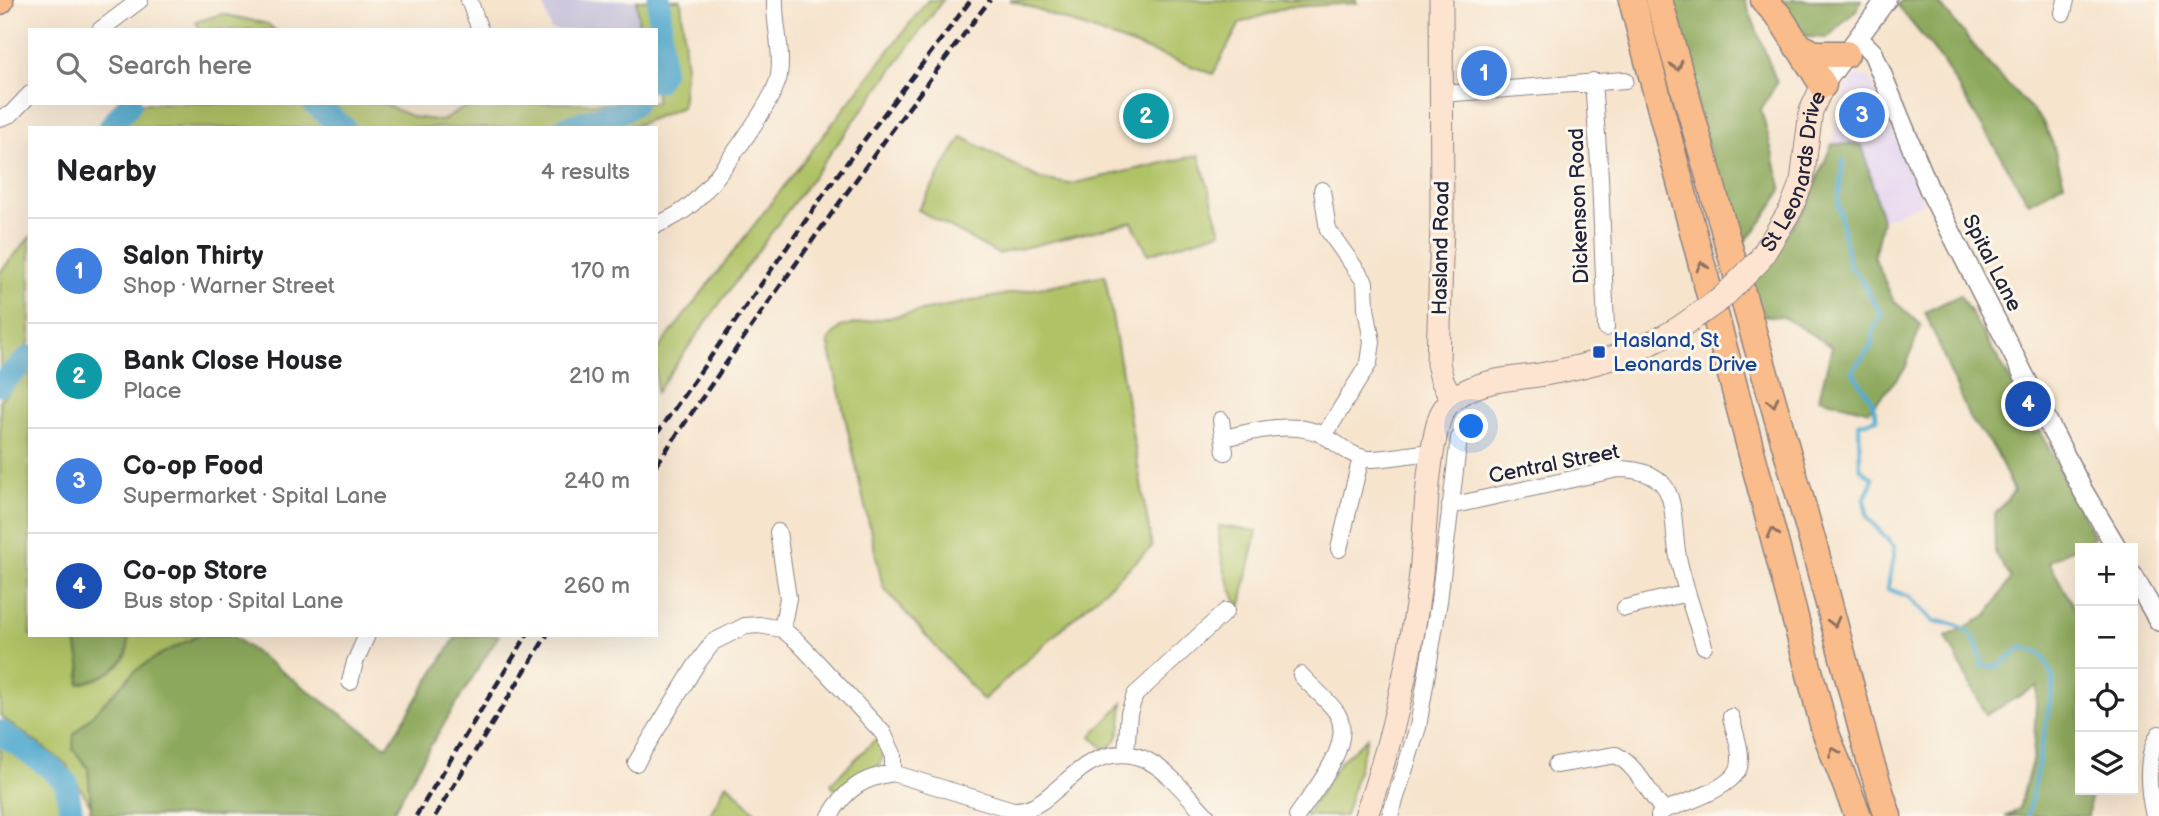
<!DOCTYPE html>
<html lang="en">
<head>
<meta charset="utf-8">
<style>
  :root { --surface:#fff; --page:#f2f2f2; --text:#202124; --muted:#757577; --line:#e0e0e0; --accent:#2563eb }
  body { margin:0; font-family:"Balsamiq Sans",sans-serif; background:var(--page); color:var(--text) }
  .controls { position:absolute; right:21px; bottom:21px; display:grid; overflow:hidden; border-radius:0px; box-shadow:0 7px 28px #0002 }
  .controls button { width:63px; height:63px; display:grid; place-items:center; padding:0; border:0; border-bottom:2px solid var(--line); background:var(--surface); color:var(--text); font:35px sans-serif }
  .you { position:absolute; left:1472px; top:427px; width:24px; height:24px; margin:-18px; border:5px solid #fff; border-radius:50%; background:#1a73e8; box-shadow:0 0 0 10px #1a73e833 }
  .badge { display:grid; place-items:center; width:46px; height:46px; border-radius:50%; background:var(--accent); color:#fff; font-size:23px; font-weight:700 }
  .pin { position:absolute; translate:-50% -50%; border:4px solid #fff; box-shadow:0 2px 7px #0006 }
  .list { margin:0; padding:0; list-style:none }
  h2 { display:flex; justify-content:space-between; align-items:center; height:91px; margin:0; padding:0 28px; font-size:30px }
  h2 small { font-size:23px; font-weight:400; color:var(--muted) }
  .list li { display:grid; grid-template-columns:46px 1fr auto; gap:21px; align-items:center; box-sizing:border-box; height:105px; padding:0 28px; border-top:2px solid var(--line) }
  .list b { display:block; font-size:26px; white-space:nowrap }
  .list p { margin:0; font-size:23px; white-space:nowrap; color:var(--muted) }
  .list em { font-size:23px; font-style:normal; color:var(--muted) }
  .icon { flex:none; width:38px; height:38px; fill:none; stroke:currentColor; stroke-width:2; stroke-linecap:round; stroke-linejoin:round }
  .map { position:relative; flex:none; width:2159px; height:816px; overflow:hidden }
  .search { position:absolute; background:var(--surface); box-shadow:0 7px 28px #0002; left:28px; top:28px; width:630px; height:77px; display:flex; align-items:center; gap:18px; box-sizing:border-box; padding:0 24px; border-radius:0px; color:var(--muted); font-size:26px }
  .panel { position:absolute; background:var(--surface); box-shadow:0 7px 28px #0002; left:28px; top:126px; width:630px; height:511px; border-radius:0px }
  .map>svg:first-child { display:block }
  .built { fill:#e3d3f2 }
  .industrial { fill:#c6c0da }
  .green { fill:#b0c266; stroke:#697250; stroke-width:2 }
  .forest { fill:#8ca85b; stroke:#57654b; stroke-width:2 }
  .lines { fill:none; stroke-linecap:round; stroke-linejoin:round }
  .stream { stroke:#54abd0; stroke-width:4.5 }
  .river { stroke:#54abd0; stroke-width:24 }
  .minor-casing { stroke:#8c8384; stroke-width:18 }
  .tertiary-casing { stroke:#8c8384; stroke-width:22 }
  .secondary-casing { stroke:#8c8384; stroke-width:25 }
  .trunk-casing { stroke:#8c8384; stroke-width:29 }
  .minor { stroke:#fff; stroke-width:16 }
  .tertiary { stroke:#fff; stroke-width:19 }
  .secondary { stroke:#fde4d0; stroke-width:23 }
  .trunk { stroke:#f9bc8a; stroke-width:26 }
  .rail { stroke:#22223b; stroke-width:4.5; stroke-dasharray:10 5; stroke-linecap:butt }
  .secondary-bridge-casing { stroke:#8c8384; stroke-width:25; stroke-linecap:butt }
  .secondary-bridge { stroke:#fde4d0; stroke-width:23 }
  .oneway { stroke:#8e6f62 }
  .transit-dot { fill:#1a4fb4; stroke:#fbf7ec; stroke-width:2.5 }
  .labels { text-anchor:middle; dominant-baseline:central; stroke-width:6; stroke-linejoin:round; paint-order:stroke }
  .street-label { font-size:21px; fill:#22223b; stroke:#fbf7ec }
  .transit-label { font-size:21px; fill:#164399; stroke:#fbf7ec; text-anchor:start }
</style>
</head>
<body>
<div class="map">
<svg width="2159" height="816" viewBox="0 0 2159 816">
  <rect width="100%" height="100%" fill="#fbf7ec"/>
  <filter id="ink" filterUnits="userSpaceOnUse"><feTurbulence type="fractalNoise" baseFrequency=".0143" numOctaves="2"/><feDisplacementMap in="SourceGraphic" scale="14" xChannelSelector="R" yChannelSelector="G"/><feConvolveMatrix kernelMatrix="1 2 1 2 8 2 1 2 1" color-interpolation-filters="sRGB"/></filter>
  <filter id="wash" filterUnits="userSpaceOnUse"><feTurbulence type="fractalNoise" baseFrequency=".00686" numOctaves="4" result="noise"/><feDisplacementMap in="SourceGraphic" scale="28" xChannelSelector="R" yChannelSelector="G"/><feGaussianBlur stdDeviation="1.57" result="paint"/><feColorMatrix in="noise" values="0 0 0 0 0 0 0 0 0 0 0 0 0 0 0 0 0 1.4 0 .05"/><feComposite in="paint" operator="in"/></filter>
  <g filter="url(#wash)">
    <rect width="100%" height="100%" fill="#f6e4cd"/>
    <path class="built" d="M 1857,76 L 1869,77 L 1889,117 L 1894,135 L 1924,202 L 1882,220 L 1862,145 L 1832,144 L 1837,116 L 1848,85 Z"/>
    <path class="industrial" d="M 542,0 L 637,0 L 639,30 L 551,30 Z"/>
    <path class="green" d="M 637,0 L 681,0 L 686,62 L 682,107 L 629,128 L 121,128 L 141,103 L 382,103 L 413,117 L 442,121 L 471,103 L 656,103 L 656,30 L 639,30 Z
      M 928,0 L 943,0 C 848,132 748,260 656,393 L 656,352 Z
      M 1010,0 L 1356,0 L 1357,3 L 1288,7 L 1240,23 L 1213,74 Z
      M 222,14 L 268,24 L 275,30 L 199,30 L 196,22 Z
      M 962,137 L 1040,179 L 1070,184 L 1199,155 L 1221,232 L 1148,254 L 1132,222 L 998,254 L 918,210 Z
      M 30,237 L 30,340 L 20,355 L 0,373 L 0,272 Z
      M 1105,275 L 1152,547 L 983,700 L 883,587 L 828,341 L 840,327 Z
      M 30,370 L 30,635 L 200,635 L 161,654 L 135,671 L 73,749 L 88,768 L 91,806 L 66,764 L 0,716 L 0,400 Z
      M 1219,526 L 1257,531 L 1240,609 C 1227,582 1218,557 1219,526 Z
      M 1123,703 C 1121,719 1123,744 1104,749 L 1091,736 Z
      M 1367,738 L 1345,816 L 1305,816 L 1341,761 Z
      M 880,740 L 885,752 L 879,765 L 839,790 L 834,789 L 831,783 L 874,741 Z
      M 0,741 L 57,786 L 62,816 L 0,816 Z
      M 727,782 L 727,783 L 759,816 L 709,816 Z"/>
    <path class="forest" d="M 1668,0 L 1745,0 L 1777,83 L 1761,109 L 1782,190 L 1758,227 L 1737,250 Z
      M 1775,0 L 1861,0 L 1858,8 L 1827,38 L 1809,37 L 1794,24 Z
      M 1902,0 L 1937,1 L 1995,71 L 2042,120 L 2053,144 L 2064,183 L 2029,203 L 1941,59 L 1897,5 Z
      M 1832,144 L 1862,145 L 1882,220 L 1874,257 L 1893,300 L 1921,325 L 1905,369 L 1869,411 L 1819,398 L 1832,347 L 1783,317 L 1757,315 L 1748,288 L 1805,208 Z
      M 1960,295 L 2033,418 L 2028,424 L 2033,433 L 2040,431 L 2094,537 L 2049,562 L 2080,618 L 2080,790 L 2091,790 L 2088,816 L 2007,816 L 2019,809 L 2033,757 L 2037,686 L 1986,715 L 1946,637 L 1987,616 L 2011,578 L 1995,553 L 1994,515 L 2014,491 L 1996,452 L 1969,417 L 1925,312 Z
      M 75,635 L 128,635 C 128,640 129,648 127,653 C 118,672 97,680 79,684 L 81,670 Z
      M 200,635 L 231,635 L 387,747 L 457,635 L 499,635 L 429,748 L 391,816 L 89,816 L 91,806 L 88,768 L 73,749 L 74,734 L 135,671 L 161,654 Z"/>
    <g class="lines">
      <path class="stream" d="M 1843,160 L 1838,202 L 1850,267 C 1868,281 1866,296 1882,313 L 1872,334 L 1872,345 L 1852,371 L 1871,399 L 1877,419 L 1859,424 L 1860,468 L 1873,479 L 1864,500 L 1868,518 L 1895,548 L 1888,589 L 1910,597 L 1933,621 C 1967,624 1977,632 1982,666 L 1997,667 L 2023,647 L 2043,655 L 2054,681 L 2028,816"/>
      <path class="river" d="M 656,81 L 662,72 L 659,0
        M 314,103 L 344,128
        M 110,128 L 130,103
        M 565,128 L 625,110 L 634,103
        M 0,384 L 30,357
        M 0,732 L 48,766 L 66,782 L 72,816"/>
    </g>
  </g>
  <g filter="url(#ink)">
    <g class="lines">
      <g class="minor-casing">
        <path id="minor" d="M 469,0 L 480,30
          M 2063,13 L 2066,0
          M 100,30 L 140,0
          M 1593,81 L 1600,177 L 1606,328
          M 1442,94 L 1625,80
          M 0,118 L 11,114 L 30,94
          M 1322,190 L 1328,230 L 1365,282 L 1366,308 L 1372,342 L 1369,363 L 1324,436
          M 656,225 C 669,220 682,213 693,203 C 713,185 776,100 779,75 C 783,50 774,25 775,0
          M 1221,420 L 1225,452
          M 1225,438 C 1256,430 1296,420 1325,436 C 1338,444 1352,457 1368,459 C 1382,460 1416,453 1432,452
          M 1450,506 L 1618,469 C 1684,470 1669,511 1678,557 C 1684,587 1695,616 1704,646
          M 778,532 L 788,598 L 782,629
          M 1339,549 L 1361,457
          M 1625,608 L 1687,593
          M 350,682 L 355,662 L 367,635
          M 1126,753 L 1129,713 L 1135,695 L 1226,611
          M 636,763 L 696,665 L 713,642 L 745,626 L 759,625 L 782,629 L 798,642 L 883,733 L 893,754 L 893,773
          M 1556,765 L 1616,755 C 1637,766 1648,792 1663,810
          M 830,816 C 846,789 862,778 893,773 L 1013,810 C 1028,811 1041,803 1052,793 C 1064,784 1077,770 1090,763 C 1144,734 1174,782 1207,816
          M 1297,816 C 1313,792 1354,745 1338,715 C 1330,701 1312,688 1301,675
          M 1390,816 L 1418,727 L 1439,601 L 1459,438
          M 1659,816 L 1663,810 C 1683,804 1733,788 1739,767 C 1743,752 1734,731 1731,717
          M 2154,816 C 2148,790 2145,757 2159,734"/>
      </g>
      <g class="tertiary-casing">
        <path id="tertiary" d="M 1858,38 L 1873,53 L 1929,189 L 2083,491 L 2117,548
          M 1823,85 L 1886,0
          M 2133,576 L 2159,621"/>
      </g>
      <g class="secondary-casing">
        <g id="secondary">
          <path d="M 1441,0 L 1442,223 L 1438,363 L 1442,380 L 1452,399"/>
          <path id="s1" d="M 1759,261 L 1791,209 L 1802,181 L 1811,111 L 1823,85"/>
          <path d="M 1366,816 C 1392,741 1410,662 1420,583 C 1426,530 1425,473 1439,420 C 1442,409 1452,398 1462,393 C 1489,378 1516,379 1545,374 C 1592,365 1639,353 1679,328"/>
        </g>
      </g>
      <g class="trunk-casing">
        <path id="trunk" d="M 1632,0 L 1825,731 L 1858,816
          M 1659,0 L 1813,543 L 1870,760 L 1888,816
          M 1764,0 L 1779,16 L 1823,85
          M 0,1 L 0,0
          M 1797,46 L 1815,54 L 1846,54"/>
      </g>
      <use href="#minor" class="minor"/>
      <use href="#tertiary" class="tertiary"/>
      <use href="#secondary" class="secondary"/>
      <use href="#trunk" class="trunk"/>
      <path class="rail" d="M 656,435 L 836,177 L 971,0
        M 656,465 C 764,307 874,151 990,0
        M 416,816 L 527,635
        M 435,816 L 547,635"/>
      <g class="secondary-bridge-casing">
        <path id="secondary-bridge" d="M 1679,328 L 1722,298 L 1759,261"/>
      </g>
      <use href="#secondary-bridge" class="secondary-bridge"/>
    </g>
    <defs><path id="oneway-chevron" d="M-2-3.5L2.5 0L-2 3.5" fill="none" stroke-width="1.6" stroke-linecap="round" stroke-linejoin="round" transform="scale(1.75)"/></defs>
    <g class="oneway">
      <use href="#oneway-chevron" transform="translate(1677 66) rotate(74)"/>
      <use href="#oneway-chevron" transform="translate(1702 266) rotate(-105)"/>
      <use href="#oneway-chevron" transform="translate(1773 402) rotate(74)"/>
      <use href="#oneway-chevron" transform="translate(1773 533) rotate(-105)"/>
      <use href="#oneway-chevron" transform="translate(1834 622) rotate(75)"/>
      <use href="#oneway-chevron" transform="translate(1834 752) rotate(-111)"/>
    </g>
  </g>
  <rect class="transit-dot" x="1592" y="345" width="14" height="14" rx="3.5"/>
  <g class="labels">
    <g class="street-label">
      <text stroke="none"><textPath href="#s1" startOffset="98">St Leonards Drive</textPath></text>
      <text transform="translate(1579 206) rotate(-92)">Dickenson Road</text>
      <text transform="translate(1441 248) rotate(-89)">Hasland Road</text>
      <text transform="translate(1992 263) rotate(63)">Spital Lane</text>
      <text transform="translate(1554 464) rotate(-11)">Central Street</text>
    </g>
    <g class="transit-label">
      <text x="1613" y="340">Hasland, St<tspan x="1613" dy="24">Leonards Drive</tspan></text>
    </g>
  </g>
</svg>
<div class="controls">
<button>+</button>
<button>−</button>
<button><svg class="icon" aria-label="locate" viewBox="0 0 24 24"><circle cx="12" cy="12" r="6"/><path d="M12 2v4M12 18v4M2 12h4M18 12h4"/></svg></button>
<button><svg class="icon" aria-label="layers" viewBox="0 0 24 24"><path d="M12 4l9 5-9 5-9-5zM3 14l9 5 9-5"/></svg></button>
</div>
<div class="you"></div>
<div class="pin badge" style="left:1484px;top:73px;background:#3f7fe0">1</div>
<div class="pin badge" style="left:1146px;top:116px;background:#0f9aa8">2</div>
<div class="pin badge" style="left:1862px;top:115px;background:#3f7fe0">3</div>
<div class="pin badge" style="left:2028px;top:404px;background:#1a4fb4">4</div>
<div class="search"><svg class="icon" aria-label="search" viewBox="0 0 24 24"><circle cx="10" cy="10" r="6"/><path d="M15 15l6 6"/></svg>Search here</div>
<section class="panel">
<h2>Nearby<small>4 results</small></h2>
<ul class="list">
<li><span class="badge" style="background:#3f7fe0">1</span><div><b>Salon Thirty</b><p>Shop · Warner Street</p></div><em>170 m</em></li>
<li><span class="badge" style="background:#0f9aa8">2</span><div><b>Bank Close House</b><p>Place</p></div><em>210 m</em></li>
<li><span class="badge" style="background:#3f7fe0">3</span><div><b>Co-op Food</b><p>Supermarket · Spital Lane</p></div><em>240 m</em></li>
<li><span class="badge" style="background:#1a4fb4">4</span><div><b>Co-op Store</b><p>Bus stop · Spital Lane</p></div><em>260 m</em></li>
</ul>
</section>
</div>
</body>
</html>
